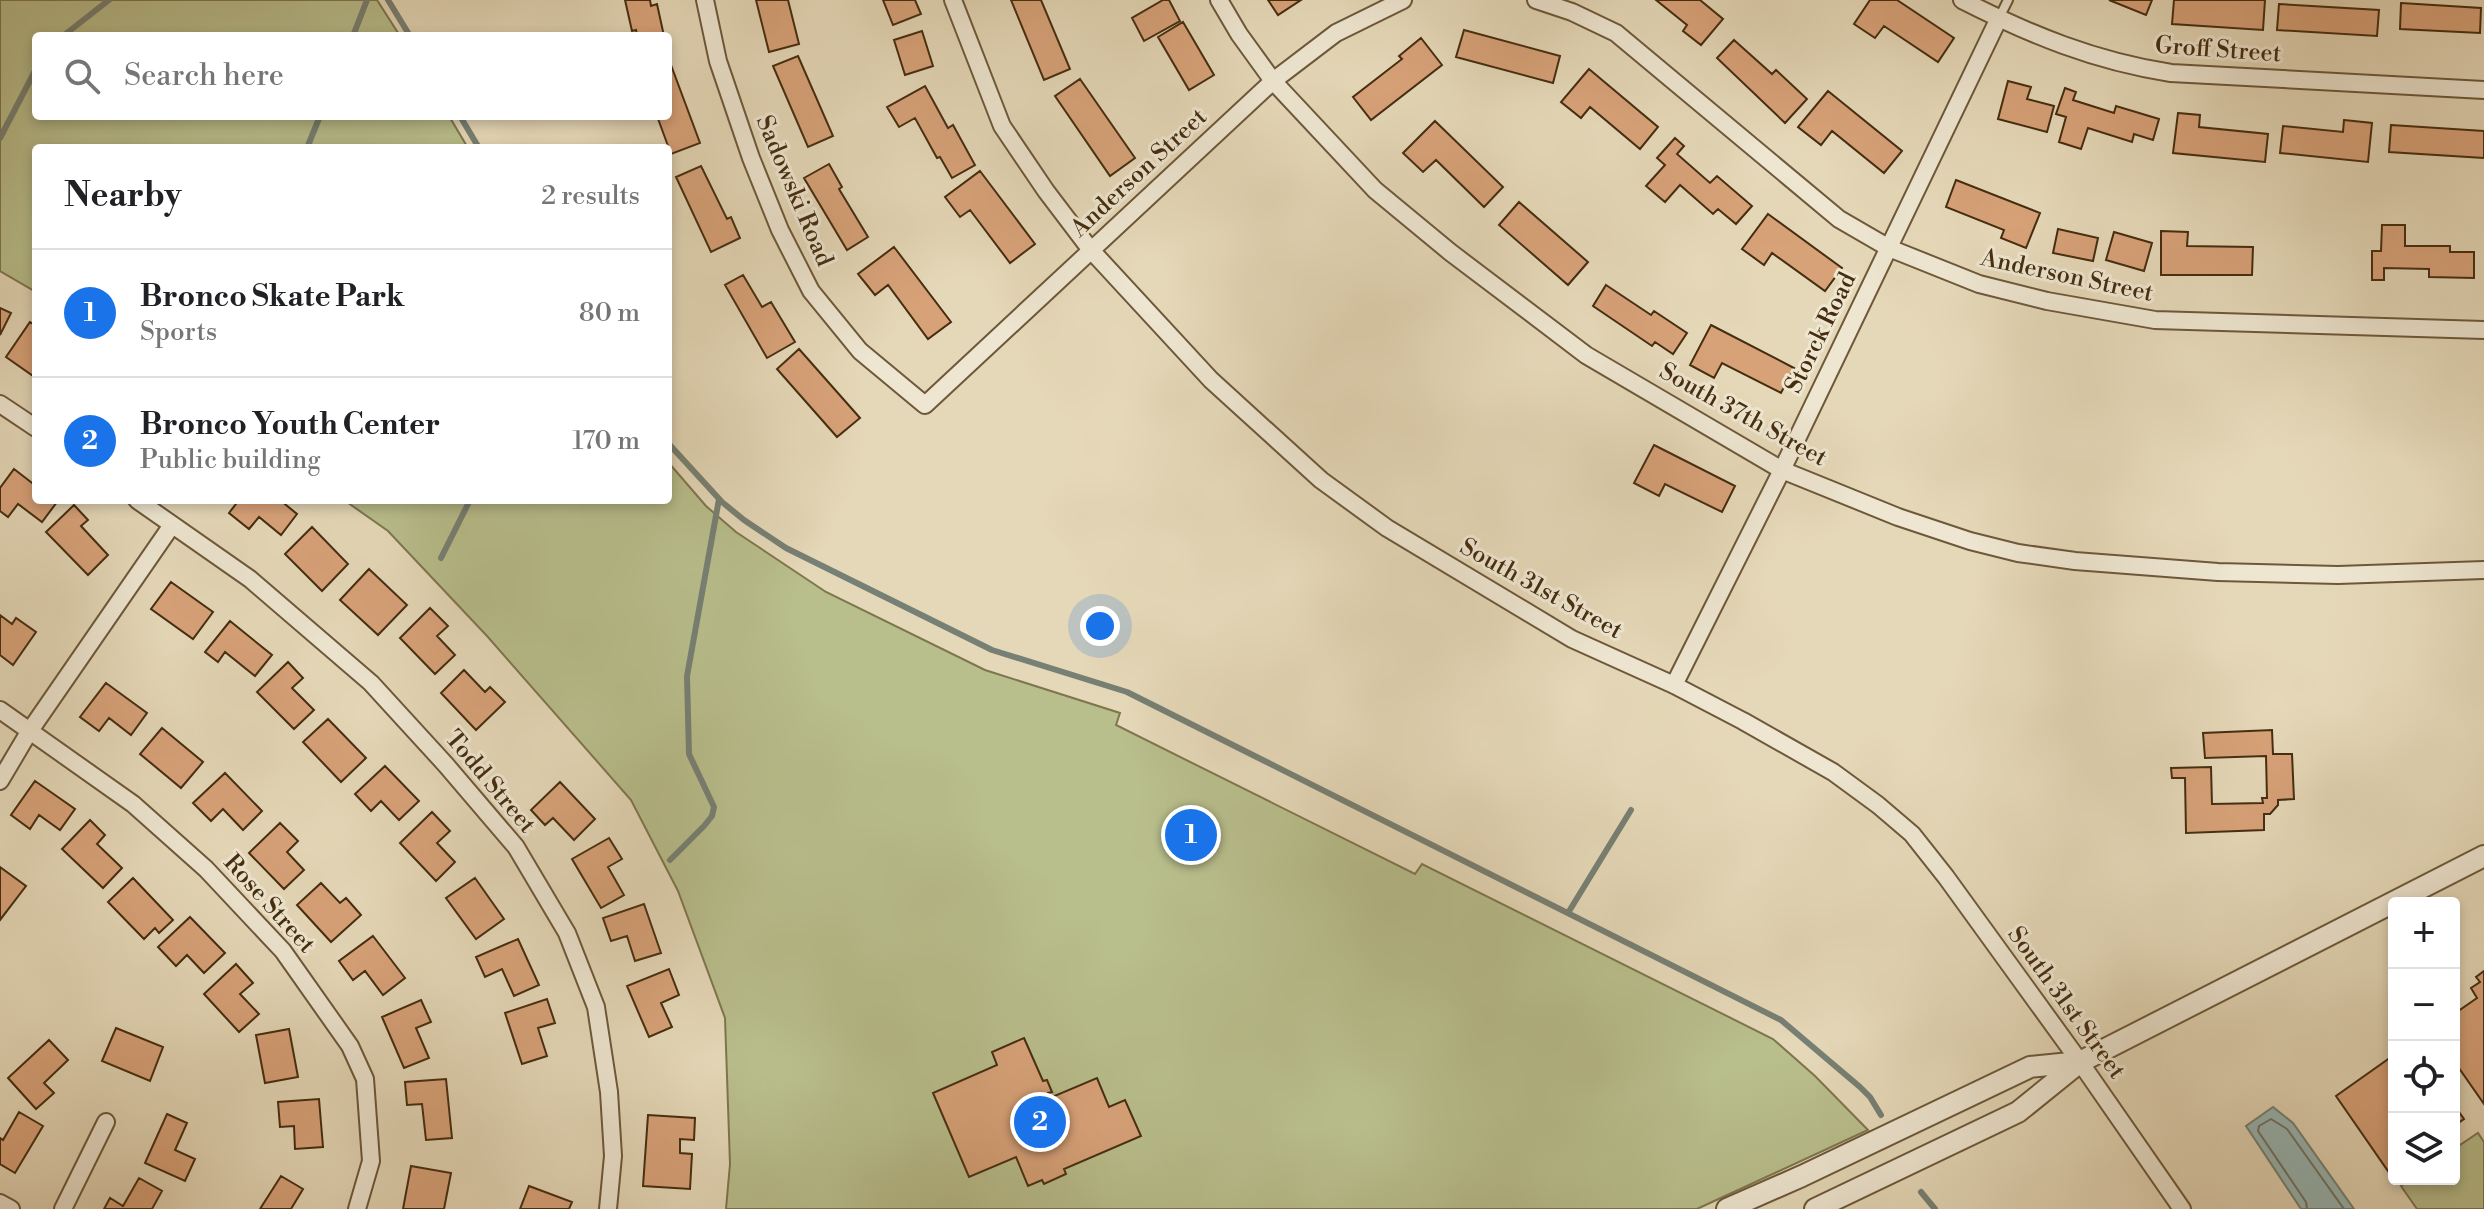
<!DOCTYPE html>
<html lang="en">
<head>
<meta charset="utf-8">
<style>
  :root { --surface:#fff; --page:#f6f6f6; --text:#202124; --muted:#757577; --line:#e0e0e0; --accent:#1a73e8 }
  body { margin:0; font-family:"Libre Bodoni",serif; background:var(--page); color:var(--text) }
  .controls { position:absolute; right:24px; bottom:24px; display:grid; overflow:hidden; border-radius:8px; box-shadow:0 4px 12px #0003 }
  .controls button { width:72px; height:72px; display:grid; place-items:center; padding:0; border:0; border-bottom:2px solid var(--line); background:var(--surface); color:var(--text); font:40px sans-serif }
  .you { position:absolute; left:1100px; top:626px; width:28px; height:28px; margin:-20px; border:6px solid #fff; border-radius:50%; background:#1a73e8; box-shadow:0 0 0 12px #1a73e833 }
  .badge { display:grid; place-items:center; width:52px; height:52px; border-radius:50%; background:var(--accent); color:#fff; font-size:26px; font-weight:700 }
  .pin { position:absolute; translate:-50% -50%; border:4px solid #fff; box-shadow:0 2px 8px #0006 }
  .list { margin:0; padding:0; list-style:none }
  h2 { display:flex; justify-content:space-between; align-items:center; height:104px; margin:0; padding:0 32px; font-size:34px }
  h2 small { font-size:26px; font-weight:400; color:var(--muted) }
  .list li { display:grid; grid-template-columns:52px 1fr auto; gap:24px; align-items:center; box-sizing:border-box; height:128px; padding:0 32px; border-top:2px solid var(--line) }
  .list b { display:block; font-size:30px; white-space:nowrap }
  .list p { margin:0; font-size:26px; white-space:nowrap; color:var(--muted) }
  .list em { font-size:26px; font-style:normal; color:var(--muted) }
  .icon { flex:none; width:44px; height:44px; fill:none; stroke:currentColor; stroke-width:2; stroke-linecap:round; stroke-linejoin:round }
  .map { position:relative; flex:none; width:2484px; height:1209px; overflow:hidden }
  .search { position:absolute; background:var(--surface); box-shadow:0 4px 12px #0003; left:32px; top:32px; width:640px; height:88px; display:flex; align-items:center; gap:20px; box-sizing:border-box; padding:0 28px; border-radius:8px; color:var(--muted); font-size:30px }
  .panel { position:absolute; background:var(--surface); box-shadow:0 4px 12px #0003; left:32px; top:144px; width:640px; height:360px; border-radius:8px }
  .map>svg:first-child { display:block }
  .green { fill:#b8be8c; stroke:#7e764e; stroke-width:2 }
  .water { fill:#98b8b7; stroke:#778074; stroke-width:2 }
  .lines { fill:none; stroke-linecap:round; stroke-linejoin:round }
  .shore { stroke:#6e7264; stroke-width:2 }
  .stream { stroke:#778074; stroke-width:6 }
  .building { fill:#d8a279; stroke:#452d10; stroke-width:2 }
  .service-casing { stroke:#6d583a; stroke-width:12 }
  .minor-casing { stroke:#6d583a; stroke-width:20 }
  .tertiary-casing { stroke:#6d583a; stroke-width:24 }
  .service { stroke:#eee6d1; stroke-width:8 }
  .minor { stroke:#eee6d1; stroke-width:16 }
  .tertiary { stroke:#eee6d1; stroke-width:20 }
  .labels { text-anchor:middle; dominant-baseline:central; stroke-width:6; stroke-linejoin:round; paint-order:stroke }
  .street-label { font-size:24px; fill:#452d10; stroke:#eee6d1 }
</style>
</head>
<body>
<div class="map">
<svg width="2484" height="1209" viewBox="0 0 2484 1209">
  <rect width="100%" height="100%" fill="#e5d8b8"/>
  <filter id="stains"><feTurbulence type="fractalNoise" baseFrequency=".0025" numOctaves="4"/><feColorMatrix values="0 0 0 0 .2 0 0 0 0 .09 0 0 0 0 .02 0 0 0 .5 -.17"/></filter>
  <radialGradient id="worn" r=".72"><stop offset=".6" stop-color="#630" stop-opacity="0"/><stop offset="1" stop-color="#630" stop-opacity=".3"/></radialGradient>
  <path class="green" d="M 0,0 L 377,0 L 400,36 L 36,36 L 36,116 L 449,116 L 468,148 L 36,148 L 36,292 L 0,271 Z
    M 668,462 L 706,506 L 736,532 L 826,592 L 985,670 L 1120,713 L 1116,725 L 1415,874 L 1422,864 L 1773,1039 L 1815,1076 L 1868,1130 L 1697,1209 L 726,1209 L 730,1164 L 725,1018 L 678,891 L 631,800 L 487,636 L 388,531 L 344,500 L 668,500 Z
    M 2478,1133 L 2484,1142 L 2484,1209 L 2417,1209 L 2401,1186 L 2411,1179 L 2454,1179 L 2454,1149 Z"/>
  <path class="water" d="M 2273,1107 L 2293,1123 L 2354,1209 L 2301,1209 L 2246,1126 Z"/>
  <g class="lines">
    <path class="shore" d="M 2307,1209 L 2306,1202 L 2258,1131 L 2259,1126 L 2271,1119 L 2287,1129 L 2344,1209"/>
    <path class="stream" d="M 388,0 L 410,36
      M 63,36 L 109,0
      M 353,36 L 367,0
      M 460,116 L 479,148
      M 0,138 L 36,69
      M 307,148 L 320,116
      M 668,443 L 722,502 L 744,520 L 786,548 L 992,650 L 1127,692 L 1781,1020 L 1860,1087 L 1870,1097 L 1881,1115
      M 441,558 L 470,500
      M 670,860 L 704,826 L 712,816 L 714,807 L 689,754 L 687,676 L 719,499
      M 1568,913 L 1631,810
      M 1921,1192 L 1935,1209"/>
  </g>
  <path class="building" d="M 625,0 L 650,0 L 651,6 L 657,4 L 664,36 L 637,36 L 636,30 L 632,31 Z
    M 756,0 L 788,0 L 799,44 L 769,52 Z
    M 883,0 L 915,0 L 921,14 L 893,25 Z
    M 1011,0 L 1041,0 L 1070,69 L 1044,80 Z
    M 1163,0 L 1169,0 L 1180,21 L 1144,41 L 1132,18 Z
    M 1268,0 L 1301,0 L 1278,15 Z
    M 1656,0 L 1700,0 L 1723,19 L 1701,45 L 1683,31 L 1687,25 Z
    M 1870,0 L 1897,0 L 1954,38 L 1938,62 L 1884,26 L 1875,38 L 1854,24 Z
    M 2109,0 L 2152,0 L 2146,15 Z
    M 2174,0 L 2265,0 L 2263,30 L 2172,24 Z
    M 2401,3 L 2481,8 L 2480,33 L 2400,29 Z
    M 2279,4 L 2379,10 L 2377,36 L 2277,30 Z
    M 1183,22 L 1214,75 L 1189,90 L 1158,37 Z
    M 1464,30 L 1560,56 L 1553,83 L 1456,57 Z
    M 922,31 L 933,66 L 905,75 L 894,40 Z
    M 1421,38 L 1442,65 L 1371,120 L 1353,97 L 1402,59 L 1399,56 Z
    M 1734,40 L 1772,74 L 1776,70 L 1807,99 L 1785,123 L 1717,58 Z
    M 798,56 L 833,136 L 808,147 L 773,66 Z
    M 668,57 L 700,143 L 671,154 L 657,116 L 668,116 Z
    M 1589,69 L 1658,127 L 1640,149 L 1590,107 L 1581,118 L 1561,102 Z
    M 1080,79 L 1135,158 L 1110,176 L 1055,96 Z
    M 2008,81 L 2031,87 L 2027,99 L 2054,106 L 2047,132 L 1998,119 Z
    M 925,86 L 948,128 L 953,125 L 975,165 L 952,178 L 940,157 L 937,158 L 915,118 L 899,127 L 887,107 Z
    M 2065,88 L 2076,92 L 2073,100 L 2114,113 L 2116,106 L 2159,119 L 2153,140 L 2134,134 L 2132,142 L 2088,128 L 2081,149 L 2059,142 L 2066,117 L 2056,114 Z
    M 1828,91 L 1902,151 L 1884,173 L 1832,131 L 1821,145 L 1798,127 Z
    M 2178,113 L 2200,115 L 2199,127 L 2268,134 L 2265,162 L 2173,153 Z
    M 2344,120 L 2372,123 L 2368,162 L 2280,153 L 2283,126 L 2343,132 Z
    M 1435,121 L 1503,187 L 1484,207 L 1436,160 L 1423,172 L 1403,153 Z
    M 2391,125 L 2484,131 L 2484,158 L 2389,152 Z
    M 1675,138 L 1684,146 L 1677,154 L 1710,183 L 1717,176 L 1752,206 L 1736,224 L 1718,209 L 1713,214 L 1680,185 L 1665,202 L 1646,186 L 1665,165 L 1657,158 Z
    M 829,164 L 842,187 L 839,189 L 868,237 L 847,250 L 804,178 Z
    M 701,166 L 727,219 L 731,217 L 740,238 L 711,252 L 676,177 Z
    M 980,171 L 1035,244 L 1010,263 L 970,210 L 960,217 L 945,197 Z
    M 1956,180 L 2040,213 L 2026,248 L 2001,238 L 2004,230 L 1946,207 Z
    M 1519,202 L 1588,262 L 1568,285 L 1499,225 Z
    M 1768,214 L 1842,268 L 1825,291 L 1772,253 L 1764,265 L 1742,249 Z
    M 2382,225 L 2405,225 L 2405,246 L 2450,246 L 2450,252 L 2474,252 L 2474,278 L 2429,277 L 2429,269 L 2384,268 L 2384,280 L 2372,280 L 2372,251 L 2381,251 Z
    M 2058,229 L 2098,238 L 2093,261 L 2053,253 Z
    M 2161,231 L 2188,232 L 2187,246 L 2253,247 L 2252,275 L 2161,275 Z
    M 2114,232 L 2152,243 L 2144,271 L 2106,260 Z
    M 894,247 L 951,322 L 928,339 L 888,285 L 875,295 L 858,274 Z
    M 743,275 L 762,307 L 771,302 L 795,342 L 767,358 L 725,285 Z
    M 1606,285 L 1651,315 L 1654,311 L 1687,333 L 1673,354 L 1655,342 L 1652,346 L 1593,306 Z
    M 0,308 L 11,313 L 0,335 Z
    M 30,322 L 36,326 L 36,378 L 6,357 Z
    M 1711,325 L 1794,368 L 1781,393 L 1722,363 L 1714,378 L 1690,365 Z
    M 799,349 L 860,418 L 837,437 L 777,369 Z
    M 1654,445 L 1735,486 L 1722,512 L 1665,484 L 1659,496 L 1634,483 Z
    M 14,469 L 36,486 L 36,500 L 57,502 L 42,522 L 18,504 L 8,517 L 0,511 L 0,488 Z
    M 239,500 L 280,500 L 297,514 L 281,535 L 259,517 L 249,529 L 229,513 Z
    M 74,505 L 88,520 L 81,526 L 108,555 L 88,575 L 46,532 Z
    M 312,527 L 348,564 L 322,591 L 285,554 Z
    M 369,569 L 407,605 L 378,635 L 340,600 Z
    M 171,582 L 213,612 L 193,639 L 151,609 Z
    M 430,608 L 448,626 L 437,636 L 455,655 L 435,674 L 400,638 Z
    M 0,615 L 12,624 L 16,618 L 36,632 L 13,665 L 0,655 Z
    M 230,621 L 272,655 L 255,676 L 225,652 L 218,662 L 205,652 Z
    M 288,662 L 303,678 L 292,688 L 314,710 L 294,729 L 257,692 Z
    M 464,670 L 485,692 L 490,687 L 505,702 L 476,730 L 441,693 Z
    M 106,683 L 147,713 L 131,735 L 109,718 L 99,731 L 80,717 Z
    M 328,719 L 366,758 L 341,782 L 303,742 Z
    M 162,728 L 203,762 L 181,788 L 140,754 Z
    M 2272,730 L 2273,754 L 2292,754 L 2294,799 L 2278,800 L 2278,805 L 2270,814 L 2264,814 L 2264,830 L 2186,833 L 2185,778 L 2172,778 L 2171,768 L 2211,767 L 2212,804 L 2263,803 L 2262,798 L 2267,798 L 2266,756 L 2205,758 L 2203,733 Z
    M 385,766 L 419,801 L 399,820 L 381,801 L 371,811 L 355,794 Z
    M 225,773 L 262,811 L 243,830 L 223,809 L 211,821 L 193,803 Z
    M 35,781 L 75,809 L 60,830 L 39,815 L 30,829 L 11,815 Z
    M 560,782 L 595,819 L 574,840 L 553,818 L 545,825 L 531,810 Z
    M 432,812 L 450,831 L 437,843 L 455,862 L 436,881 L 400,843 Z
    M 90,820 L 105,835 L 97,844 L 122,868 L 103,888 L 62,849 Z
    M 280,823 L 298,841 L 287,852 L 304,870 L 284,889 L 249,853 Z
    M 609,838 L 622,859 L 608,867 L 624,895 L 601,908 L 572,859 Z
    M 0,867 L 26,886 L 0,920 Z
    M 133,878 L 173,920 L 159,933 L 155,928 L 144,939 L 108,902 Z
    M 475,878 L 504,919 L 476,939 L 446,898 Z
    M 321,883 L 340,903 L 346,898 L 361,915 L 331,942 L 297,905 Z
    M 644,904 L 661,953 L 635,961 L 627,936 L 611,941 L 603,918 Z
    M 190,917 L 225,953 L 204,973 L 187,955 L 176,966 L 158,947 Z
    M 373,936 L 405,978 L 383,995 L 365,971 L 353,980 L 339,961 Z
    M 518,939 L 539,985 L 514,996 L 502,969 L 485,977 L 476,957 Z
    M 236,964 L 253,983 L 240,994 L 259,1014 L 239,1032 L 204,994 Z
    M 669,969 L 679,995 L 661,1003 L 672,1027 L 649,1037 L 627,986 Z
    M 2484,971 L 2484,1104 L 2454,1061 L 2454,1014 L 2477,998 L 2471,988 L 2480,982 L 2476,977 Z
    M 547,999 L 555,1023 L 538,1028 L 547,1056 L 522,1064 L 505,1013 Z
    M 421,1000 L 431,1022 L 416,1028 L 429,1058 L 404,1068 L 382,1017 Z
    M 116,1028 L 163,1047 L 150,1081 L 102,1061 Z
    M 289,1029 L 298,1077 L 265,1083 L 256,1035 Z
    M 1024,1038 L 1043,1081 L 1047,1080 L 1052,1092 L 1048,1093 L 1050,1098 L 1097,1078 L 1109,1107 L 1125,1100 L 1141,1136 L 1064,1169 L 1066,1174 L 1044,1184 L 1042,1180 L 1028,1186 L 1016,1157 L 969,1177 L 933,1093 L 997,1065 L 992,1052 Z
    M 49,1040 L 68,1060 L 44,1083 L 54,1093 L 36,1109 L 8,1078 Z
    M 2394,1055 L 2394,1167 L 2388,1171 L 2336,1096 Z
    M 446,1079 L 452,1138 L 426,1140 L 422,1104 L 407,1105 L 405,1082 Z
    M 319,1099 L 323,1147 L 295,1149 L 294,1126 L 280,1127 L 278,1102 Z
    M 2454,1105 L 2464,1119 L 2454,1126 Z
    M 19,1112 L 43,1126 L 15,1173 L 0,1164 L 0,1138 L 3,1140 Z
    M 167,1114 L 187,1123 L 175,1150 L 195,1159 L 185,1181 L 145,1163 Z
    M 648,1115 L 695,1118 L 694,1140 L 680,1139 L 680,1153 L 692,1154 L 690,1189 L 643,1186 Z
    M 411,1166 L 451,1173 L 444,1209 L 403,1209 Z
    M 281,1176 L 303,1189 L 291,1209 L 260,1209 Z
    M 139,1178 L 162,1191 L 152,1209 L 104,1209 L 110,1198 L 123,1206 Z
    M 529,1186 L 572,1202 L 569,1209 L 520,1209 Z"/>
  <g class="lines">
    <g class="service-casing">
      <path id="service" d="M 1999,18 L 2008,0"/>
    </g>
    <g class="minor-casing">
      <path id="minor" d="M 705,0 L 718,61 L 751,158 L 780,230 L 811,291 L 860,351 L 925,405 L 1273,81 L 1336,33 L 1403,0
        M 953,0 L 1002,126 L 1046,191 L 1090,249 L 1211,380 L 1321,480 L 1387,528 L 1572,639 L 1674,685 L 1743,721 L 1833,772 L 1878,805 L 1912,834 L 1946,877 L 2080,1062 L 2182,1209
        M 1219,0 L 1239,34 L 1273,81 L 1375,190 L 1450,252 L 1586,355 L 1782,470 L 1898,517 L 1970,541 L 2018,553 L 2075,561 L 2218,572 L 2338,575 L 2484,570
        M 1536,0 L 1572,12 L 1616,33 L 1839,219 L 1889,248 L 1979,284 L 2047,301 L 2155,320 L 2484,330
        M 1962,0 C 2031,35 2094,61 2171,73 L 2484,90
        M 0,404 L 36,428
        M 137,500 L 250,579 L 371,683 L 446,765 L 516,847 L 567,933 L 596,1007 L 609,1092 L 613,1156 L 608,1209
        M 1674,685 L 1782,470 L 1999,18
        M 0,710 L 133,804 L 206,869 L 283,951 L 350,1046 L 365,1079 L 371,1161 L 357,1209
        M 0,781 L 29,732 L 172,525
        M 0,1203 L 11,1209
        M 63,1209 L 106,1122"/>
    </g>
    <g class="tertiary-casing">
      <path id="tertiary" d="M 1727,1209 L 1802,1176 L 2030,1067 L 2080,1062
        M 1815,1209 L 2018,1112 L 2080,1062 L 2484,856"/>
    </g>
    <use href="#service" class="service"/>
    <use href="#minor" class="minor"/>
    <use href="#tertiary" class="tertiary"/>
  </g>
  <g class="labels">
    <g class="street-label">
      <text transform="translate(2218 50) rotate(4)">Groff Street</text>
      <text transform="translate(1139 173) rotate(-43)">Anderson Street</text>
      <text transform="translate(794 191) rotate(67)">Sadowski Road</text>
      <text transform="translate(2067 276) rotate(12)">Anderson Street</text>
      <text transform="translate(1821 333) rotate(-64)">Storck Road</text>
      <text transform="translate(1743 415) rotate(29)">South 37th Street</text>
      <text transform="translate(1541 589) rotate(29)">South 31st Street</text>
      <text transform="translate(490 782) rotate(50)">Todd Street</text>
      <text transform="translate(269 904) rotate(48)">Rose Street</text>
      <text transform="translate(2066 1003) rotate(54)">South 31st Street</text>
    </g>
  </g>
  <rect width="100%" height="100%" filter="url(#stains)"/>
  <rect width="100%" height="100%" fill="url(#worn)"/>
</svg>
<div class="controls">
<button>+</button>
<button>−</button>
<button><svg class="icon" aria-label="locate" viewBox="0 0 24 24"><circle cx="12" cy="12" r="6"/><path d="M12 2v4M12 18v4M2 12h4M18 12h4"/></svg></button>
<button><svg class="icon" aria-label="layers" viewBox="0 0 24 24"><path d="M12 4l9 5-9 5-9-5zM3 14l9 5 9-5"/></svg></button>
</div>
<div class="you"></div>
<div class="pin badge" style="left:1191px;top:835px">1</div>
<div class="pin badge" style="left:1040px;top:1122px">2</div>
<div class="search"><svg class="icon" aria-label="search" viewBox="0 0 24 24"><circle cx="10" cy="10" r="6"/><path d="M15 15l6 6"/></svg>Search here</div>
<section class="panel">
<h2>Nearby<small>2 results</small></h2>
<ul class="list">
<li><span class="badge">1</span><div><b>Bronco Skate Park</b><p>Sports</p></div><em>80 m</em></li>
<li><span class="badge">2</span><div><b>Bronco Youth Center</b><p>Public building</p></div><em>170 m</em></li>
</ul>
</section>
</div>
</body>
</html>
